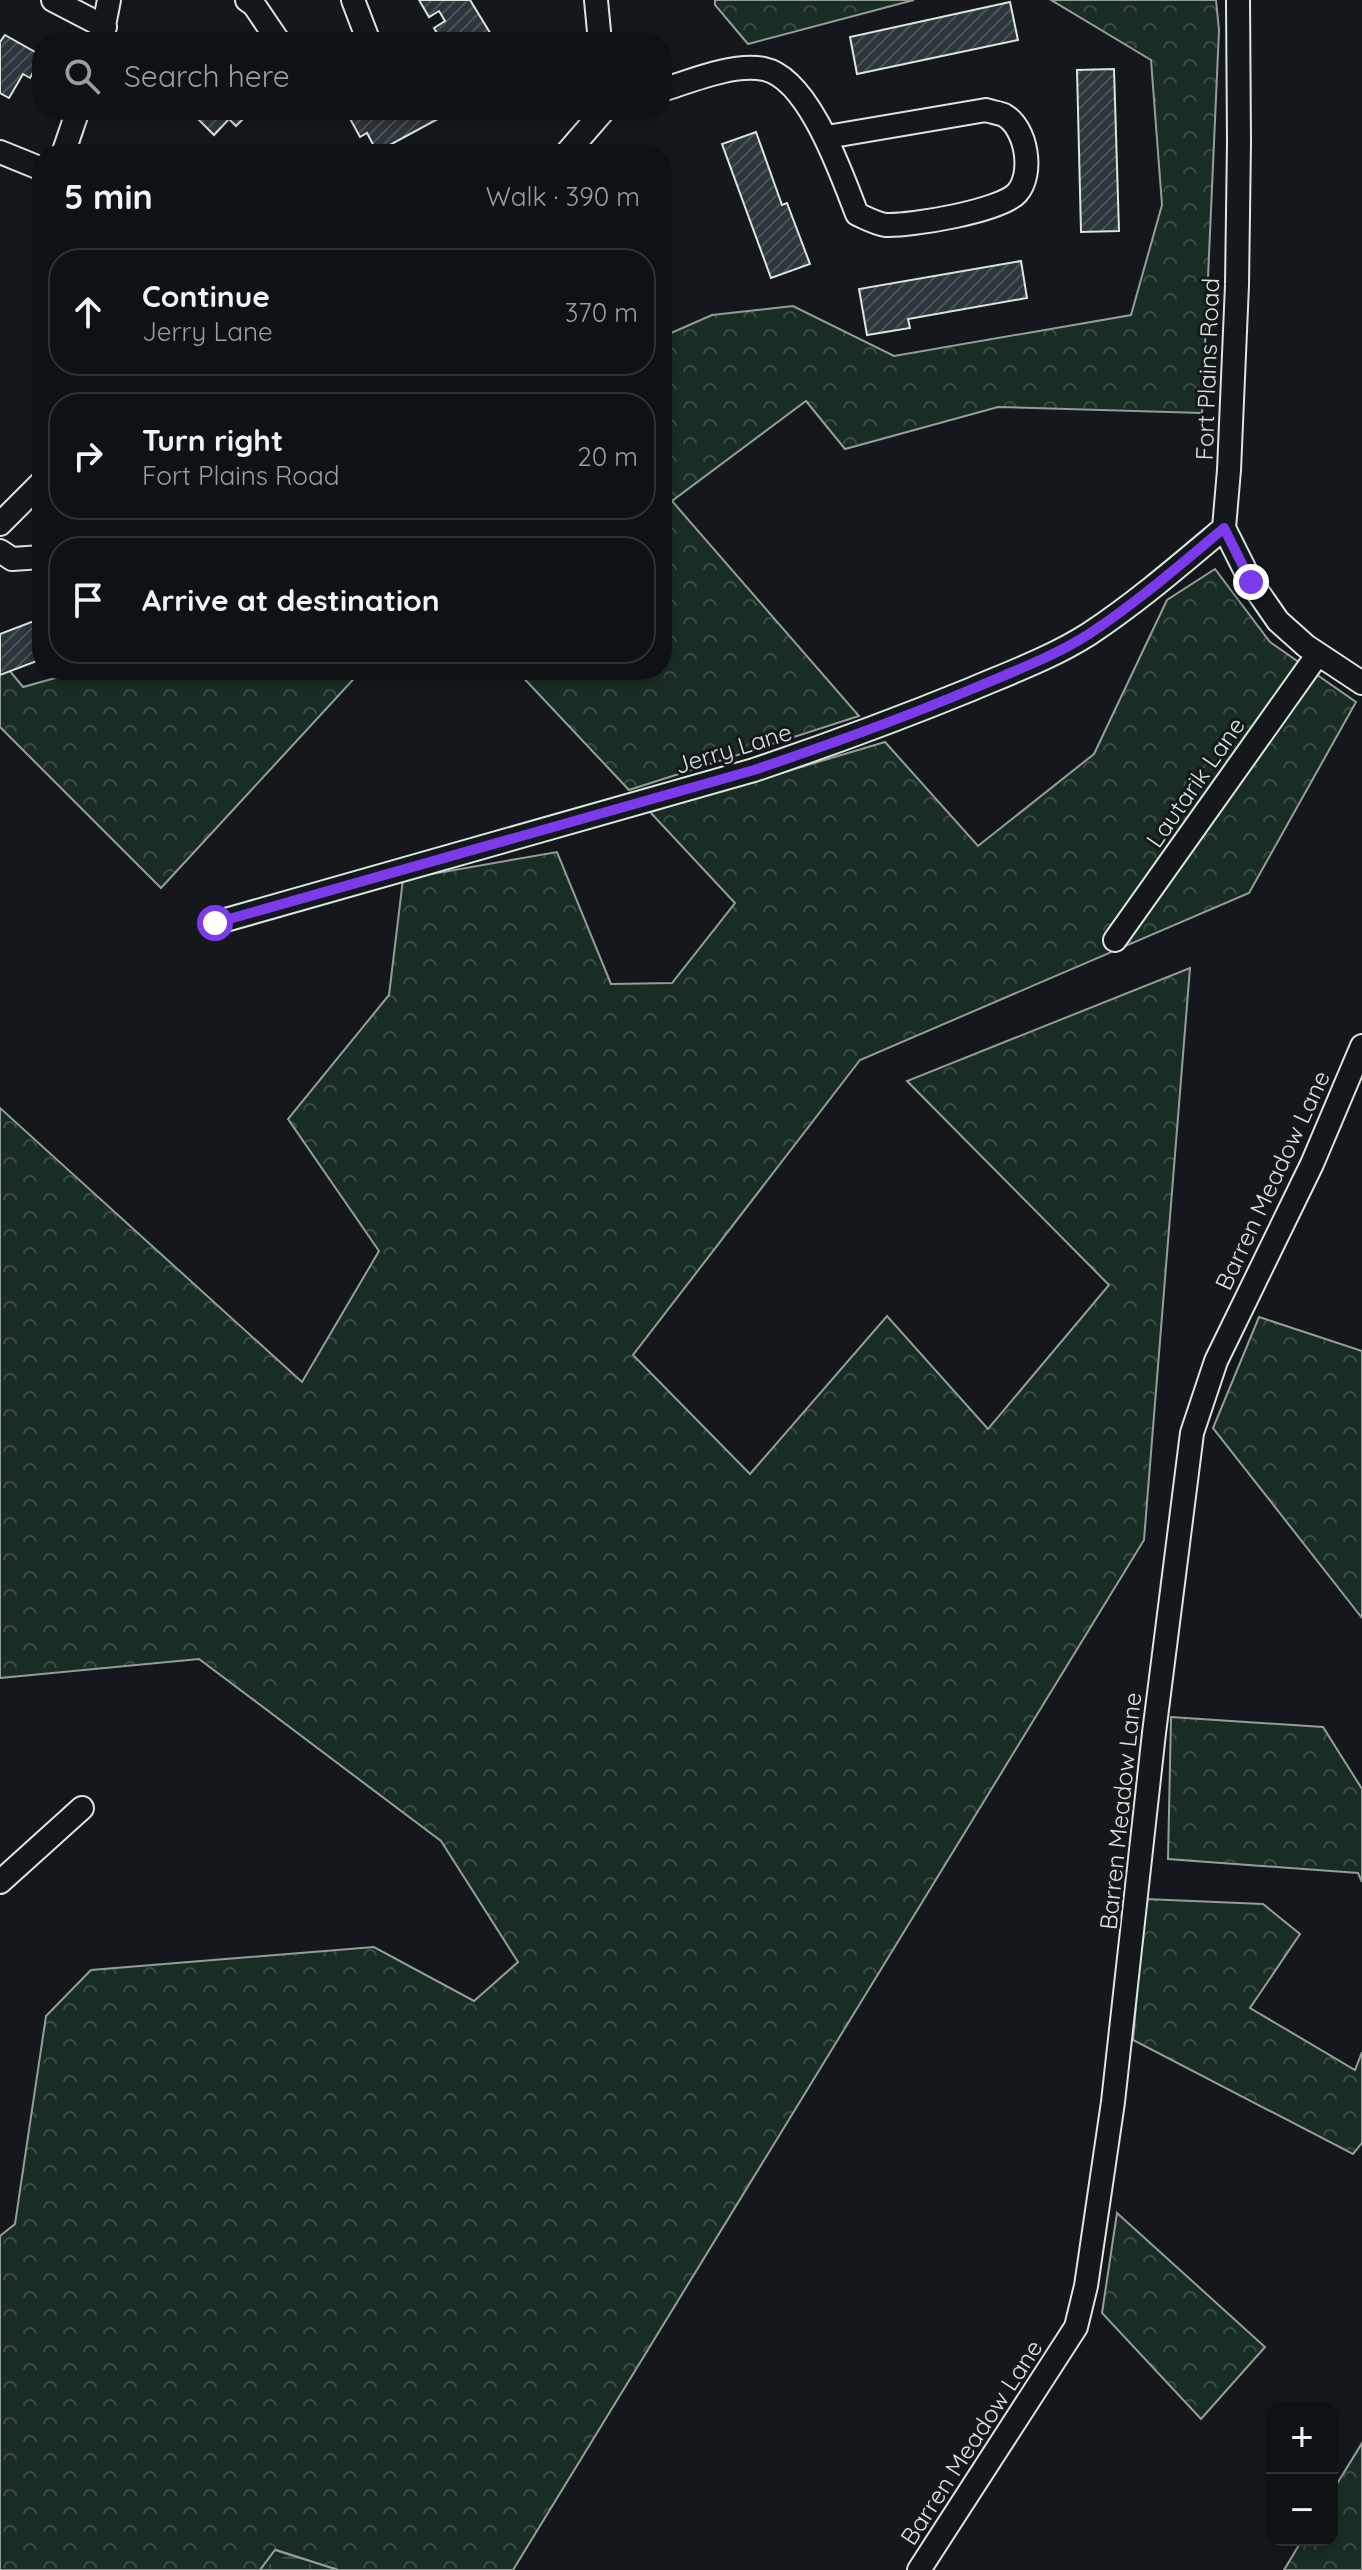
<!DOCTYPE html>
<html lang="en">
<head>
<meta charset="utf-8">
<style>
  :root { --surface:#0f1215; --page:#181b1e; --text:#f1f3f6; --muted:#9b9ea0; --line:#2f3234 }
  body { margin:0; font-family:Quicksand,sans-serif; background:var(--page); color:var(--text) }
  .controls { position:absolute; right:24px; bottom:24px; display:grid; overflow:hidden; border-radius:16px; box-shadow:0 4px 12px #0003 }
  .controls button { width:72px; height:72px; display:grid; place-items:center; padding:0; border:0; border-bottom:2px solid var(--line); background:var(--surface); color:var(--text); font:40px sans-serif }
  .stop { position:absolute; width:24px; height:24px; margin:-18px; border:6px solid #7c3aed; border-radius:50%; background:#fff }
  .stop.end { background:#7c3aed; border-color:#fff; box-shadow:0 2px 8px #0008 }
  .list { margin:0; padding:0; list-style:none }
  h2 { display:flex; justify-content:space-between; align-items:center; height:104px; margin:0; padding:0 32px; font-size:34px }
  h2 small { font-size:26px; font-weight:400; color:var(--muted) }
  .list li { display:grid; grid-template-columns:52px 1fr auto; gap:24px; align-items:center; box-sizing:border-box; height:128px; margin:0 16px 16px; padding:0 16px; border:2px solid var(--line); border-radius:32px }
  .list b { display:block; font-size:30px; white-space:nowrap }
  .list p { margin:0; font-size:26px; white-space:nowrap; color:var(--muted) }
  .list em { font-size:26px; font-style:normal; color:var(--muted) }
  .icon { flex:none; width:44px; height:44px; fill:none; stroke:currentColor; stroke-width:2; stroke-linecap:round; stroke-linejoin:round }
  .map { position:relative; flex:none; width:1362px; height:2570px; overflow:hidden }
  .search { position:absolute; background:var(--surface); box-shadow:0 4px 12px #0003; left:32px; top:32px; width:640px; height:88px; display:flex; align-items:center; gap:20px; box-sizing:border-box; padding:0 28px; border-radius:32px; color:var(--muted); font-size:30px }
  .panel { position:absolute; background:var(--surface); box-shadow:0 4px 12px #0003; left:32px; top:144px; width:640px; height:536px; border-radius:32px }
  .map>svg:first-child { display:block }
  .forest { fill:url(#forest-crowns); stroke:#939e99; stroke-width:2 }
  .wetland { fill:url(#wetland-marsh); stroke:#939e99; stroke-width:2 }
  .building { fill:url(#building-hatch); stroke:#d8e6dc; stroke-width:2 }
  .lines { fill:none; stroke-linecap:round; stroke-linejoin:round }
  .minor-casing { stroke:#d8e6dc; stroke-width:26 }
  .minor { stroke:#14181c; stroke-width:22 }
  .route { stroke:#7c3aed; stroke-width:10 }
  .labels { text-anchor:middle; dominant-baseline:central; stroke-width:6; stroke-linejoin:round; paint-order:stroke }
  .street-label { font-size:24px; fill:#d8e6dc; stroke:#14181c }
</style>
</head>
<body>
<div class="map">
<svg width="1362" height="2570" viewBox="0 0 1362 2570">
  <defs>
    <pattern id="forest-crowns" width="20" height="18" patternUnits="userSpaceOnUse" patternTransform="scale(2)"><rect width="20" height="18" fill="#1a2d24"/><path d="M2 6a3 3 0 1 1 6 0M12 15a3 3 0 1 1 6 0" fill="none" stroke="#3b4b43"/></pattern>
    <pattern id="wetland-marsh" width="20" height="14" patternUnits="userSpaceOnUse" patternTransform="scale(2)"><rect width="20" height="14" fill="#1a2d24"/><path d="M1 5h8M5 5V1M11 12h8M15 12V8" fill="none" stroke="#3b4b43"/></pattern>
    <pattern id="building-hatch" width="6" height="6" patternUnits="userSpaceOnUse" patternTransform="scale(2)"><rect width="6" height="6" fill="#2c363c"/><path d="M-1 1l2-2M0 6l6-6M5 7l2-2" fill="none" stroke="#4a5358"/></pattern>
  </defs>
  <rect width="100%" height="100%" fill="#14181c"/>
  <path class="forest" d="M 715,0 L 914,0 L 748,44 L 715,5 Z
    M 1051,0 L 1216,0 L 1219,30 L 1202,413 L 998,407 L 845,449 L 806,401 L 672,501 L 859,716 L 629,790 L 516,670 L 662,670 L 662,337 L 712,315 L 793,306 L 894,356 L 1131,315 L 1162,205 L 1151,60 Z
    M 1215,569 L 1270,642 L 1356,702 L 1249,893 L 860,1060 L 633,1355 L 750,1474 L 887,1316 L 988,1429 L 1109,1285 L 907,1081 L 1190,968 L 1144,1540 L 513,2570 L 338,2570 L 276,2550 L 260,2570 L 0,2570 L 0,2236 L 15,2224 L 46,2016 L 91,1970 L 374,1947 L 474,2001 L 518,1962 L 441,1841 L 199,1659 L 0,1678 L 0,1108 L 302,1382 L 379,1251 L 288,1119 L 389,995 L 403,879 L 557,852 L 611,984 L 672,983 L 735,903 L 650,812 L 885,742 L 978,846 L 1094,754 L 1167,600 Z
    M 0,659 L 23,687 L 84,670 L 362,670 L 161,888 L 0,727 Z
    M 1259,1317 L 1362,1351 L 1362,1618 L 1213,1428 Z
    M 1171,1717 L 1323,1727 L 1362,1789 L 1362,1882 L 1358,1873 L 1168,1859 Z
    M 1145,1899 L 1263,1904 L 1300,1934 L 1250,2008 L 1355,2070 L 1362,2052 L 1362,2143 L 1353,2154 L 1133,2040 Z
    M 1117,2213 L 1265,2347 L 1201,2419 L 1102,2313 Z
    M 1362,2443 L 1362,2570 L 1284,2570 L 1302,2540 L 1332,2540 L 1332,2492 Z"/>
  <path class="wetland" d="M 275,2550 L 338,2570 L 260,2570 Z"/>
  <path class="building" d="M 419,0 L 470,0 L 492,36 L 482,42 L 442,42 L 434,28 L 445,21 L 439,11 L 429,17 Z
    M 1010,2 L 1018,40 L 857,74 L 850,37 Z
    M 5,35 L 42,56 L 30,78 L 23,74 L 9,98 L 0,93 L 0,42 Z
    M 1114,69 L 1119,231 L 1081,232 L 1077,70 Z
    M 189,110 L 252,110 L 236,126 L 229,119 L 214,135 Z
    M 357,110 L 445,110 L 447,114 L 377,152 L 367,133 L 360,137 L 348,115 Z
    M 756,132 L 782,205 L 787,203 L 810,264 L 771,278 L 722,144 Z
    M 1021,261 L 1027,298 L 908,319 L 910,328 L 867,335 L 859,289 Z
    M 662,290 L 671,315 L 662,318 Z
    M 42,618 L 42,659 L 0,675 L 0,634 Z"/>
  <g class="lines">
    <g class="minor-casing">
      <path id="minor" d="M 53,0 L 105,27
        M 247,0 L 254,5 L 279,42
        M 353,0 L 369,42
        M 596,0 L 600,42
        M 1238,0 L 1239,142 L 1237,285 L 1229,470 L 1224,528 L 1251,582 L 1278,621 L 1306,646 L 1362,683
        M 101,41 L 109,0
        M 662,90 C 691,81 733,63 764,69 C 809,78 842,176 857,214 C 866,218 877,224 886,225 C 911,226 1001,211 1017,193 C 1034,174 1027,128 1004,115 C 999,113 992,112 986,110 L 827,137
        M 0,152 L 42,169
        M 63,154 L 78,110
        M 566,154 L 604,110
        M 0,524 L 42,482
        M 0,551 L 12,559 L 42,557
        M 215,923 L 754,770 C 828,745 901,718 972,689 C 1012,672 1053,657 1089,634 C 1136,603 1180,565 1224,528
        M 1115,940 L 1318,654
        M 0,1882 L 82,1808
        M 919,2570 L 1076,2327 L 1086,2286 L 1113,2102 L 1154,1733 L 1192,1433 L 1216,1361 L 1312,1164 L 1362,1046"/>
    </g>
    <use href="#minor" class="minor"/>
  </g>
  <g class="lines">
    <path class="route" d="M 215,923 L 754,770 C 828,745 901,719 972,689 C 1012,672 1053,657 1089,634 C 1136,603 1180,565 1224,528 L 1251,582"/>
  </g>
  <g class="labels">
    <g class="street-label">
      <text transform="translate(1207 369) rotate(-88)">Fort Plains Road</text>
      <text transform="translate(733 748) rotate(-17)">Jerry Lane</text>
      <text transform="translate(1195 782) rotate(-55)">Lautarik Lane</text>
      <text transform="translate(1272 1180) rotate(-65)">Barren Meadow Lane</text>
      <text transform="translate(1120 1811) rotate(-84)">Barren Meadow Lane</text>
      <text transform="translate(971 2442) rotate(-57)">Barren Meadow Lane</text>
    </g>
  </g>
</svg>
<div class="controls">
<button>+</button>
<button>−</button>
</div>
<div class="stop" style="left:215px;top:923px"></div>
<div class="stop end" style="left:1251px;top:582px"></div>
<div class="search"><svg class="icon" aria-label="search" viewBox="0 0 24 24"><circle cx="10" cy="10" r="6"/><path d="M15 15l6 6"/></svg>Search here</div>
<section class="panel">
<h2>5 min<small>Walk · 390 m</small></h2>
<ul class="list">
<li><svg class="icon" aria-label="ahead" viewBox="0 0 24 24"><path d="M12 20V5M6 11l6-6 6 6"/></svg><div><b>Continue</b><p>Jerry Lane</p></div><em>370 m</em></li>
<li><svg class="icon" aria-label="right" viewBox="0 0 24 24"><path d="M7 20v-9h11M14 6l5 5-5 5"/></svg><div><b>Turn right</b><p>Fort Plains Road</p></div><em>20 m</em></li>
<li><svg class="icon" aria-label="arrive" viewBox="0 0 24 24"><path d="M6 21V4h12l-3 4 3 4H6"/></svg><div><b>Arrive at destination</b></div></li>
</ul>
</section>
</div>
</body>
</html>
